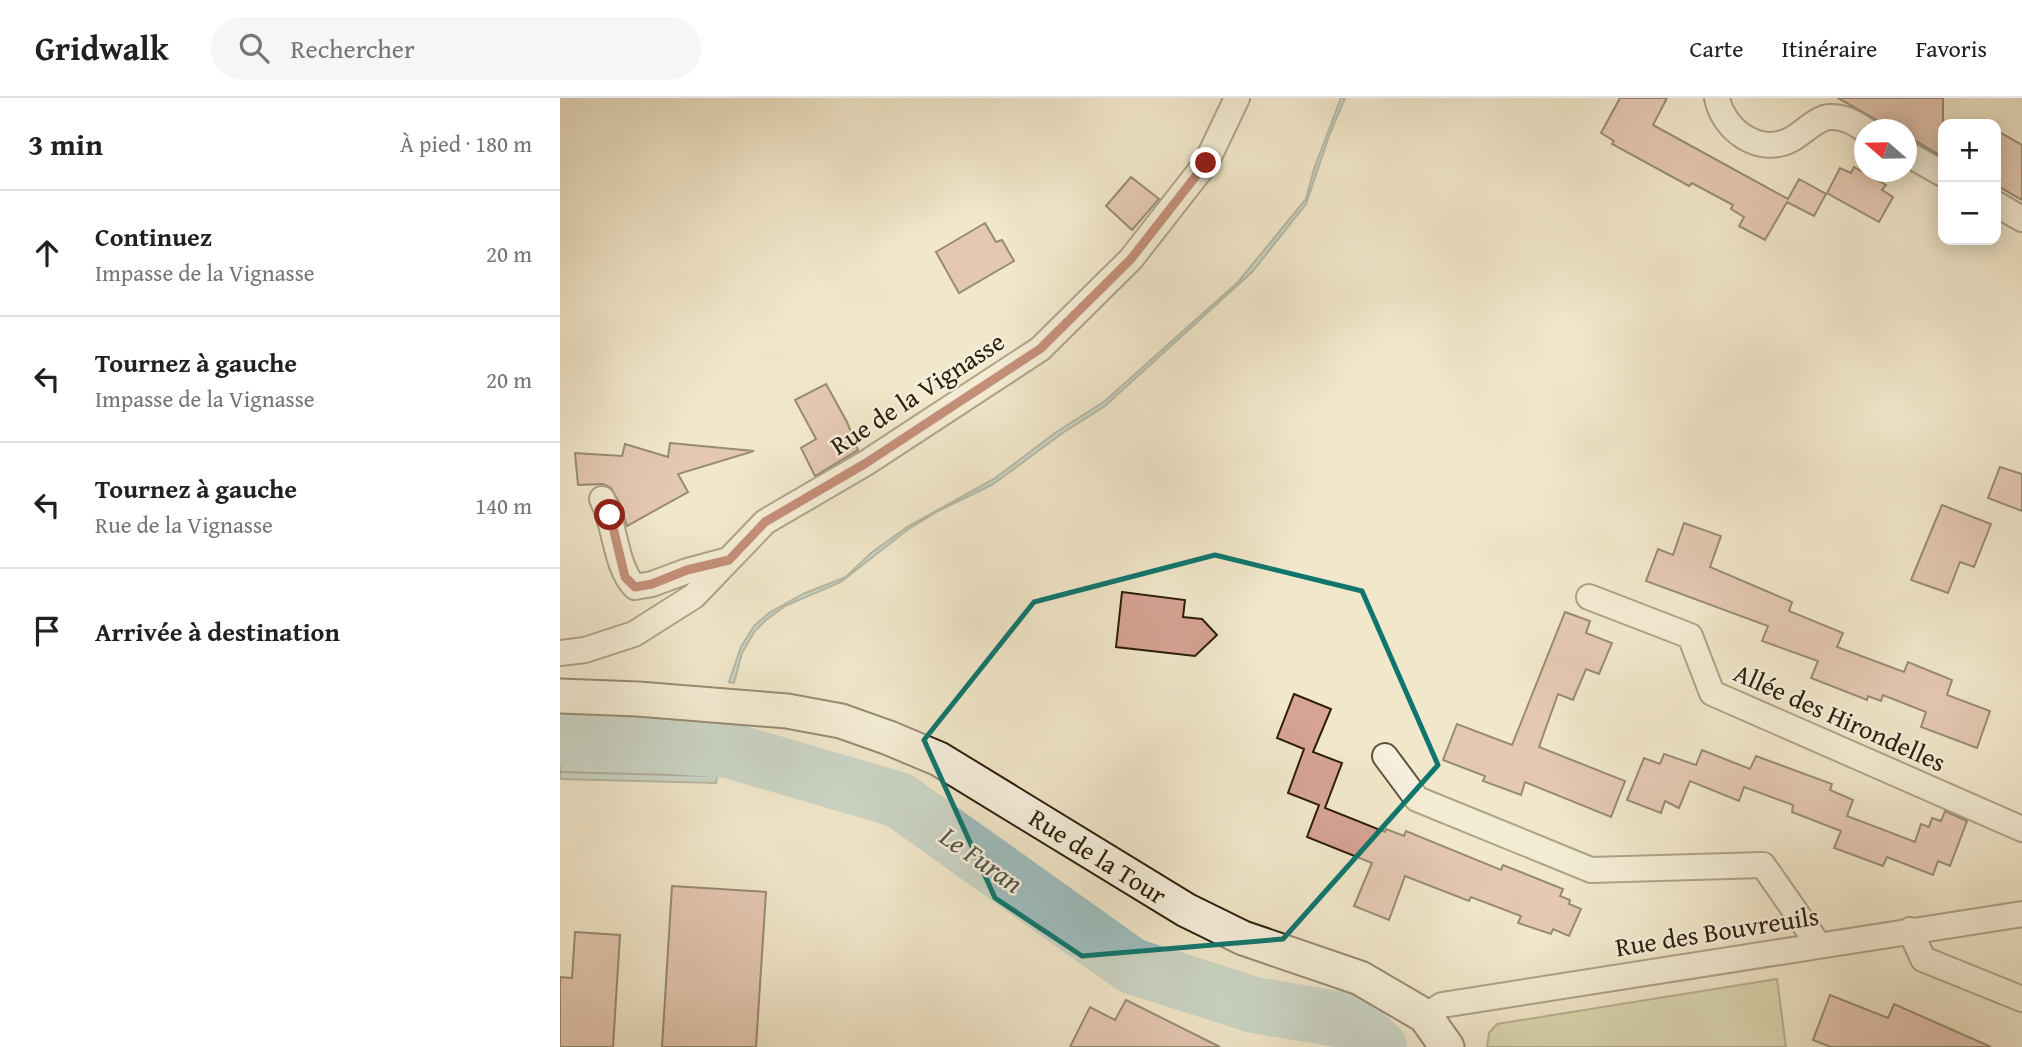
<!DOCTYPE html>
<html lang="fr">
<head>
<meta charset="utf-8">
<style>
  :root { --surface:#fff; --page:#f6f6f6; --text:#202124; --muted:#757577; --line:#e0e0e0 }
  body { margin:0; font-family:"Gentium Book Plus",serif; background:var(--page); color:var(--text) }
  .controls { position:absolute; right:21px; top:21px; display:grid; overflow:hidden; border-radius:14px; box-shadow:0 4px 18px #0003 }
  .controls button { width:63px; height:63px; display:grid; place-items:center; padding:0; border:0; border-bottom:2px solid var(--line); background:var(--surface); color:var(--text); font:35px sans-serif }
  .compass { position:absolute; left:1294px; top:21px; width:63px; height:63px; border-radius:50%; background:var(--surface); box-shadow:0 4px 18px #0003; rotate:290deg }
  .stop { position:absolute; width:21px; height:21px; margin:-16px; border:5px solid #8f2418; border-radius:50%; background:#fff }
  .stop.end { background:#8f2418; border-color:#fff; box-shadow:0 2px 7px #0008 }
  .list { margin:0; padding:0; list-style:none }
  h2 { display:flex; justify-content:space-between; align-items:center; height:91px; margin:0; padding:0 28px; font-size:30px }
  h2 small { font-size:23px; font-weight:400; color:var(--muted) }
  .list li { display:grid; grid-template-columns:46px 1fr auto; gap:21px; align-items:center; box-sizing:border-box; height:126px; padding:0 28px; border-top:2px solid var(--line) }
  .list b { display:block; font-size:26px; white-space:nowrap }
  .list p { margin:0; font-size:23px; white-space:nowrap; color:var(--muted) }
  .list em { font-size:23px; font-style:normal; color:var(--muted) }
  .icon { flex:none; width:38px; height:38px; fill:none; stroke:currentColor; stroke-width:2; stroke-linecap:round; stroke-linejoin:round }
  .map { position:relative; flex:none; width:1462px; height:949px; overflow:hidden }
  header { display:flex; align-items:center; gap:42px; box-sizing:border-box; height:98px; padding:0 35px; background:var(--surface); border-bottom:2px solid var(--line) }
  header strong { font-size:33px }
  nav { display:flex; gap:38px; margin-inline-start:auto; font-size:24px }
  .search { width:490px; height:63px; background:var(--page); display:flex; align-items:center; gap:18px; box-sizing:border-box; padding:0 24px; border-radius:38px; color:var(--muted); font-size:26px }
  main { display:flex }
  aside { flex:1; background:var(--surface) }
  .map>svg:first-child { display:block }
  .green { fill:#c2c392; stroke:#77704e; stroke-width:2 }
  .water { fill:#9ebec0; stroke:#707e77; stroke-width:2 }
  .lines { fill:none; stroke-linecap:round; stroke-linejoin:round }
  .shore { stroke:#656e64; stroke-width:2 }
  .river { stroke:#9ebec0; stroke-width:56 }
  .building { fill:#d7a394; stroke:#2c1d09; stroke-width:2 }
  .street-casing { stroke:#5d5039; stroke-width:28 }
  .secondary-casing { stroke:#2c1d09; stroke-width:37 }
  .street { stroke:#f6efdd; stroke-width:24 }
  .secondary { stroke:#f6efdd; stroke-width:33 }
  .route { stroke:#8f2418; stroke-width:9 }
  .marked { fill:none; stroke:#0f766e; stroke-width:5; stroke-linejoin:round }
  .labels { text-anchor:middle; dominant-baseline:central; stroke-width:5; stroke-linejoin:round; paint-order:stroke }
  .street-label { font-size:26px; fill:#2c1d09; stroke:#f6efdd }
  .water-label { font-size:28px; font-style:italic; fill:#545549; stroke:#f6efdd }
</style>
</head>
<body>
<header>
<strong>Gridwalk</strong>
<div class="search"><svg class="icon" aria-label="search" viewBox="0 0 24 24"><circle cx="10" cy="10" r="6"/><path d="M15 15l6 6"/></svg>Rechercher</div>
<nav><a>Carte</a><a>Itinéraire</a><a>Favoris</a></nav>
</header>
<main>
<aside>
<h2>3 min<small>À pied · 180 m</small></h2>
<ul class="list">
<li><svg class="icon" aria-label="ahead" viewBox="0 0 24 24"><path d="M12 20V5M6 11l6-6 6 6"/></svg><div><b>Continuez</b><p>Impasse de la Vignasse</p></div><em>20 m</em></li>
<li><svg class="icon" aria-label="left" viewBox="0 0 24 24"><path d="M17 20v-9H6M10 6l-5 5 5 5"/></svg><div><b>Tournez à gauche</b><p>Impasse de la Vignasse</p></div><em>20 m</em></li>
<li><svg class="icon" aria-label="left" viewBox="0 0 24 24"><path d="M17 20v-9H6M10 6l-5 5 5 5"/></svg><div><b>Tournez à gauche</b><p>Rue de la Vignasse</p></div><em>140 m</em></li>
<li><svg class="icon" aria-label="arrive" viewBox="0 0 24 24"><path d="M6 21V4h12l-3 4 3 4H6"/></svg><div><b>Arrivée à destination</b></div></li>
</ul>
</aside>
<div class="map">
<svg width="1462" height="949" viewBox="0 0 1462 949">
  <rect width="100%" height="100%" fill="#f1e7ca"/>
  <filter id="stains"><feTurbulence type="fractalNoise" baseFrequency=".00286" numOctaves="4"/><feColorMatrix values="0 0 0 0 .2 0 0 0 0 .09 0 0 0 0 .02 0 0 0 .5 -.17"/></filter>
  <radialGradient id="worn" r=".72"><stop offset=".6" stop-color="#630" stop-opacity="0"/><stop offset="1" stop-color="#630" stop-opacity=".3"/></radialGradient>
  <path class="green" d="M 1217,881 L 1226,949 L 927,949 L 929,935 L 937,926 Z"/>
  <path class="water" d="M 781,0 L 785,0 L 769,38 L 746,106 L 692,174 L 545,308 L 504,334 L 432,387 L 378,413 L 347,432 L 281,484 L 225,508 L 206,522 L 194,534 L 182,555 L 174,585 L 169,584 L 181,549 L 194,528 L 209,515 L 243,496 L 286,479 L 311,455 L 347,429 L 434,381 L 495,335 L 545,303 L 678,184 L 746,101 L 754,71 Z
    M 0,619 L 63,620 L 165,629 L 156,685 L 0,681 Z"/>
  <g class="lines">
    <path class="shore" d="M 0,626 L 62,627 L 153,635 L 156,639 L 151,675 L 148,678 L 0,674
      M 0,634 L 61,635 L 143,644 L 146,647 L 143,666 L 140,669 L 0,666
      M 0,645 L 59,646 L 101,650 L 104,654 L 101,657 L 0,655"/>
    <path class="river" d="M 0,640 L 168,652 L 339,702 L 572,868 L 694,907 L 790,923 L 819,949"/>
  </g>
  <path class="building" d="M 1060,0 L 1107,0 L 1093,27 L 1228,101 L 1239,81 L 1266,96 L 1254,118 L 1227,104 L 1205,142 L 1179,128 L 1184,119 L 1171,111 L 1173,107 L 1132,85 L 1129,88 L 1052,46 L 1054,43 L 1041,35 Z
    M 1278,0 L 1383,0 L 1383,59 L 1347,38 L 1347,32 L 1334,32 Z
    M 1436,32 L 1462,47 L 1462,102 L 1436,87 Z
    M 1294,69 L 1326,87 L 1322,92 L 1333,99 L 1319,124 L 1267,95 L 1280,70 L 1291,75 Z
    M 571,79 L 599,101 L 572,132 L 546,108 Z
    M 425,125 L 436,144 L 442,142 L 454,163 L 399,195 L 376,154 Z
    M 266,286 L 287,324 L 298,352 L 255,378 L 241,350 L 256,341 L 235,302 Z
    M 110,345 L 194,353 L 118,376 L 128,394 L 67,428 L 60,406 L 51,390 L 43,386 L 18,387 L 15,355 L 62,358 L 65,346 L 108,359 Z
    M 1440,369 L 1462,376 L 1462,413 L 1428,400 Z
    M 1382,407 L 1431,426 L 1414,469 L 1400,464 L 1388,495 L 1351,482 Z
    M 1124,425 L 1161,438 L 1150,469 L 1232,504 L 1229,513 L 1283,535 L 1277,549 L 1344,574 L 1348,564 L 1392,582 L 1387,597 L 1430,613 L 1417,650 L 1361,629 L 1366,614 L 1323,597 L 1321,603 L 1308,598 L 1307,602 L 1251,580 L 1258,563 L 1202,543 L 1208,528 L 1086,483 L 1098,451 L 1113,457 Z
    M 562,494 L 625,502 L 623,519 L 642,521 L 657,537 L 635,558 L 556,549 Z
    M 1005,514 L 1030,523 L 1026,535 L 1052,545 L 1039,576 L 1026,571 L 1013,602 L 998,596 L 979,649 L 1065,683 L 1051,719 L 965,684 L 961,697 L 923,683 L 925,678 L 883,662 L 897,626 L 952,647 Z
    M 734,596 L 771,611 L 753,654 L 782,665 L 765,710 L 825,734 L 826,731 L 844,738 L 846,733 L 941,772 L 943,767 L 1003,791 L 1000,798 L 1010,802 L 1009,806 L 1021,811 L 1009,838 L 993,831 L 991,836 L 958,825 L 961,818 L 911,799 L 909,803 L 845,778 L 829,822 L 794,808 L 812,765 L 747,739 L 759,707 L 728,695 L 744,651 L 717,640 Z
    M 1142,652 L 1190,671 L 1196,658 L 1272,686 L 1270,692 L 1293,702 L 1287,718 L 1355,744 L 1361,726 L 1369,729 L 1372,720 L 1381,723 L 1385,713 L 1407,723 L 1390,768 L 1378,763 L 1373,777 L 1327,759 L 1323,768 L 1274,750 L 1281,733 L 1232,714 L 1233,707 L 1184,689 L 1179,703 L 1130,683 L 1119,710 L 1105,703 L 1101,715 L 1067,702 L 1084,660 L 1100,666 L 1104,656 L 1136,667 Z
    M 112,788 L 206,794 L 196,949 L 102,949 Z
    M 15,834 L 60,837 L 53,949 L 0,949 L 0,879 L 12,880 Z
    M 1270,897 L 1328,920 L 1334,906 L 1431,949 L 1271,949 L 1253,942 Z
    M 566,902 L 660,949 L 510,949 L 530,909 L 555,922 Z"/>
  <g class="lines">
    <g class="street-casing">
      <path id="street" d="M 1157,0 C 1163,32 1200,59 1232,41 C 1243,35 1258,19 1270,19 C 1284,18 1294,25 1306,32
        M 1346,55 L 1383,76
        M 1436,106 L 1462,121
        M 42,401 C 56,428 55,469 75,489 L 92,486 L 127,473 L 168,462
        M 1029,499 L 1130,538 L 1152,595 L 1462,731
        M 0,555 L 25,552 L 74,536 L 134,498 L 205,424 L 306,365 L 480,251 L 571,161 L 646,65 L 677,0
        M 825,658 L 857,701 L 1031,772 L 1203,767 L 1258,846
        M 1350,832 L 1363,861 L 1462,901
        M 865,918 L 882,907 L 1462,816"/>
    </g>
    <g class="secondary-casing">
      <path id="secondary" d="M 0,598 L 78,601 L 227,613 L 281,623 L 329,640 L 379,661 L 626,812 L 683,840 L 800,880 L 865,918 L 887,949"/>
    </g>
    <use href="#street" class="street"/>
    <use href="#secondary" class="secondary"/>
  </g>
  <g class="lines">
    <path class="route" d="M 50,417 L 65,479 L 75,489 L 92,486 L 127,472 L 169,462 L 205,424 L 306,365 L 480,251 L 571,161 L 646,65"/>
  </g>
  <path d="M0 0H1462V949H0ZM 655,457 L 802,493 L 878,667 L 723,841 L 522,858 L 435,800 L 364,642 L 474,504 Z" fill="#f1e7ca" fill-opacity=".55" fill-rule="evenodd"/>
  <path class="marked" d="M 655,457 L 802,493 L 878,667 L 723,841 L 522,858 L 435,800 L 364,642 L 474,504 Z"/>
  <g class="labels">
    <g class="street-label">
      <text transform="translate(357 295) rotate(-33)">Rue de la Vignasse</text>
      <text transform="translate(1280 619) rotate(24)">Allée des Hirondelles</text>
      <text transform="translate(538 758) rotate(32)">Rue de la Tour</text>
      <text transform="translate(1157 833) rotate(-9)">Rue des Bouvreuils</text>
    </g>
    <g class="water-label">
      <text transform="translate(422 761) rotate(35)">Le Furan</text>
    </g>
  </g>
  <rect width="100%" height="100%" filter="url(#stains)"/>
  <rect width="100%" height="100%" fill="url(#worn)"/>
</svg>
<div class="controls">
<button>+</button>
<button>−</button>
</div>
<svg class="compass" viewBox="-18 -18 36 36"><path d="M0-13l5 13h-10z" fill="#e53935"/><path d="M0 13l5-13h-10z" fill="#757577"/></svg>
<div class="stop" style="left:50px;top:417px"></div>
<div class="stop end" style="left:646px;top:65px"></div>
</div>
</main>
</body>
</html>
